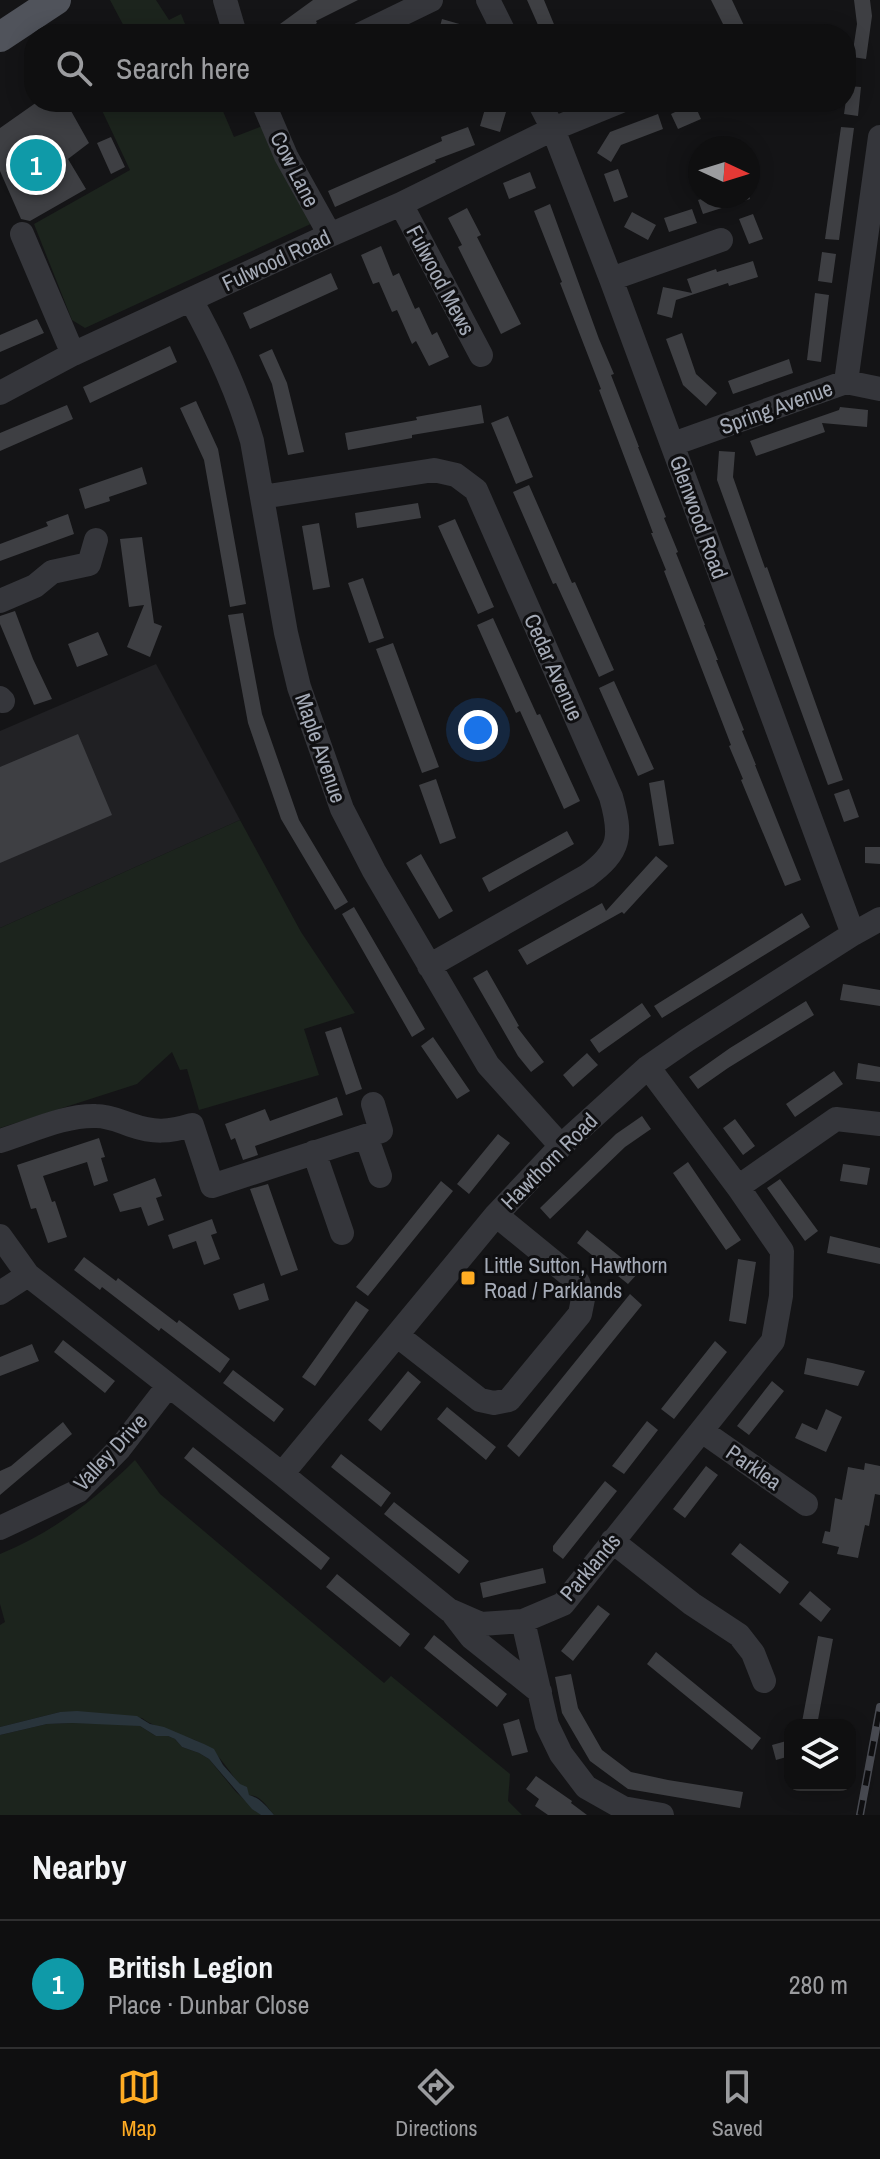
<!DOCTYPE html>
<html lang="en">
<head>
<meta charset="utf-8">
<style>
  :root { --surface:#0f0f10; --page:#1d1d1e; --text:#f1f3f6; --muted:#9b9c9f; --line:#2f2f30; --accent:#ffac23 }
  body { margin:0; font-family:"Archivo Narrow",sans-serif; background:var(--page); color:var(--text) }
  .controls { position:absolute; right:24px; bottom:24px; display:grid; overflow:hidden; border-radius:16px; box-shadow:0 4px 20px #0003 }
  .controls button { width:72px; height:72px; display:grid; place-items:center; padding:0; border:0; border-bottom:2px solid var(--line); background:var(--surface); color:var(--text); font:40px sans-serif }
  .compass { position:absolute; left:688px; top:136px; width:72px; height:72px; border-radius:50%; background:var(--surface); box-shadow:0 4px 20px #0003; rotate:94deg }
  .you { position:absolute; left:478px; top:730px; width:28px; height:28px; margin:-20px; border:6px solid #fff; border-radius:50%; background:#1a73e8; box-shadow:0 0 0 12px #1a73e833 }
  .badge { display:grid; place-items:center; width:52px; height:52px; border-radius:50%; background:var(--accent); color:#fff; font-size:26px; font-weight:700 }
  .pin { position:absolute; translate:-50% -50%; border:4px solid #fff; box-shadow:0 2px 8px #0006 }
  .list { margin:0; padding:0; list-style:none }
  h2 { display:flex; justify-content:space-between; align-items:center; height:104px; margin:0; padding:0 32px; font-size:34px }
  h2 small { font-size:26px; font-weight:400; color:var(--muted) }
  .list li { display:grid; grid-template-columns:52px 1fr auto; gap:24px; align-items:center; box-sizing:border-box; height:128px; padding:0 32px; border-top:2px solid var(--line) }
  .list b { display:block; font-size:30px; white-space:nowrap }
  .list p { margin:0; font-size:26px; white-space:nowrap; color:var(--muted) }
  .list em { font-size:26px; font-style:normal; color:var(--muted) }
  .icon { flex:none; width:44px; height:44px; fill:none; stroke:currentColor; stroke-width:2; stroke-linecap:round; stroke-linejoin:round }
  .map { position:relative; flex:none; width:880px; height:1815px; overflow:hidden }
  .search { position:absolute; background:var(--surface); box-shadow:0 4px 20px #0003; left:24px; right:24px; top:24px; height:88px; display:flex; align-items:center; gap:20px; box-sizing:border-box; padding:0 28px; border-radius:32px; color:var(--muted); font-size:30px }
  .sheet { height:232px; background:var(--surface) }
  nav { display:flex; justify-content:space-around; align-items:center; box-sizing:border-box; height:112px; border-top:2px solid var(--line); background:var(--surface); font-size:22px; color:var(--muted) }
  nav a { display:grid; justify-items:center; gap:4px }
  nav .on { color:var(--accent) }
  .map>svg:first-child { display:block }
  .built { fill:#202023 }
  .green { fill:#1c241d }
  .water { fill:#29343b }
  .building { fill:#3e3f43 }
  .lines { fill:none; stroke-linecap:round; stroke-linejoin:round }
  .minor { stroke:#35363b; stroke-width:24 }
  .major { stroke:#50535b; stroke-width:30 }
  .rail-casing { stroke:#484a51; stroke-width:8 }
  .rail { stroke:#0f0f11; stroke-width:5; stroke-dasharray:15; stroke-linecap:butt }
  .poi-dot { fill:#ffac23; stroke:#0f0f11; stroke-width:3 }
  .labels { text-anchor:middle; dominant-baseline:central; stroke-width:6; stroke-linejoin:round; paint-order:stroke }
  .street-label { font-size:22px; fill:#a5abb7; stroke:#0f0f11 }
  .poi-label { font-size:22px; fill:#a5abb7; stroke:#0f0f11; text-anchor:start }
</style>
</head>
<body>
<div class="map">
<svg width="880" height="1815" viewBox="0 0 880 1815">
  <rect width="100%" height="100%" fill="#141416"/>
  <path class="built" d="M 156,664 L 240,820 L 0,928 L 0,731 Z"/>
  <path class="green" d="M 110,0 L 156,0 L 169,20 L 181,14 L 189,34 L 128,34 Z
    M 98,102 L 219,102 L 234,137 L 265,125 L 315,222 L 85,328 L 72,320 L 34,224 L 130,170 Z
    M 240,820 L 301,932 L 355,1013 L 304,1029 L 319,1075 L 199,1110 L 187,1069 L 180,1070 L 172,1052 L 137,1084 L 0,1128 L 0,928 Z
    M 135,1460 L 160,1494 L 384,1683 L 391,1676 L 510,1774 L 508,1801 L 522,1815 L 274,1815 C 269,1809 264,1801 257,1797 C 248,1793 252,1799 246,1792 C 232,1777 222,1756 205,1745 C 188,1735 157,1730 142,1718 L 60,1712 L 0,1727 L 0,1625 L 5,1622 L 0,1604 L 0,1554 C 52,1533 96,1499 135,1460 Z
    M 72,1723 L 130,1724 L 140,1726 L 156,1736 L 168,1736 L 175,1739 L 182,1747 L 199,1753 L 209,1759 L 236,1792 L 261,1815 L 0,1815 L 0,1735 L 47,1724 Z"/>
  <path class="water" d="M 77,1711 L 137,1716 L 150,1724 L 164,1727 L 204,1744 L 214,1749 L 223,1765 L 240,1784 L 247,1787 L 249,1795 C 260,1798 266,1806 274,1815 L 261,1815 L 252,1809 L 209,1759 L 199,1753 L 182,1747 L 175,1739 L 168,1736 L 156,1736 L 140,1726 L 72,1723 L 47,1724 L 0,1735 L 0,1727 L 60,1712 Z"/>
  <path class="building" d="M 313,0 L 358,0 L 316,21 L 317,23 L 302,34 L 287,34 L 280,24 Z
    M 527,0 L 544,0 L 558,34 L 542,34 Z
    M 711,0 L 732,0 L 748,34 L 728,34 Z
    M 854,0 L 870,0 L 872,16 L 866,59 L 852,57 L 857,24 Z
    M 442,19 L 480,30 L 480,34 L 438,34 Z
    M 848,86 L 861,87 L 858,116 L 844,114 Z
    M 37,102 L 66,102 L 89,143 L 68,159 L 86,189 L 30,221 L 21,219 L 0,171 L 0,128 Z
    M 487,102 L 509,102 L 500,132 L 480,126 Z
    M 694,103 L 701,119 L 678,129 L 671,114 Z
    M 658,114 L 663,129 L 621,145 L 611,162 L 597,153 L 610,132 Z
    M 468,127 L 475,145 L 435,160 L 436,162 L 335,207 L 328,191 L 442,141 L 441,137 Z
    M 841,127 L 854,128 L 839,240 L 825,239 Z
    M 111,137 L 125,167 L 111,174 L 97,143 Z
    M 618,169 L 628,197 L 614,202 L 604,174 Z
    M 530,172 L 536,188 L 509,199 L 503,183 Z
    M 711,196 L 749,196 L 750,199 L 703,214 L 698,200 Z
    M 550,204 L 599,339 L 614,374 L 611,375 L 639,447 L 638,447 L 666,517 L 664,518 L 678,552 L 676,553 L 705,625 L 704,625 L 718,660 L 716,660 L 744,730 L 742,731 L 756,765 L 755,765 L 801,880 L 785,886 L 741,780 L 743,779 L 729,746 L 731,745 L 664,571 L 666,570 L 651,533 L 653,533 L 599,390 L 601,389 L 560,283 L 562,282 L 534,211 Z
    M 467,208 L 481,235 L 477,237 L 521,324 L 501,334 L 458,247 L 462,245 L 448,218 Z
    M 692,209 L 697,223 L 669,232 L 664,218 Z
    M 632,212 L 656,225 L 648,240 L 624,227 Z
    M 753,214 L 763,239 L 749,244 L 739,219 Z
    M 381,246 L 393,276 L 399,273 L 415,309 L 419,307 L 432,335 L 437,332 L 449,357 L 429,366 L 416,341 L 412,344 L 397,310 L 392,312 L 379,282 L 373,284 L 361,255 Z
    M 822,252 L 836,254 L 832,283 L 818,281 Z
    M 753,261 L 758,277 L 729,286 L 728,283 L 676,300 L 672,318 L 657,314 L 663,287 L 692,293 L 687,279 L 716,269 L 717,272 Z
    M 331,273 L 338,289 L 250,329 L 243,313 Z
    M 815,293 L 829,295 L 821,362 L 807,360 Z
    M 37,319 L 44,333 L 0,352 L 0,335 Z
    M 682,333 L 696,374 L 717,393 L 706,406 L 683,385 L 666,339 Z
    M 170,346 L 177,362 L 90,403 L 83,387 Z
    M 272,349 L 287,383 L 304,452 L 288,455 L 272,384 L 259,355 Z
    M 789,359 L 793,373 L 733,394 L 728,381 Z
    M 196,401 L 218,449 L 246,604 L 230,607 L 204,460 L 180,408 Z
    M 67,405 L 73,419 L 0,451 L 0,433 Z
    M 481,405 L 484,423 L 412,435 L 412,438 L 348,450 L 345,433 L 417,420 L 416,417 Z
    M 840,407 L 868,410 L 867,427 L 822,423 L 825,432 L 756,456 L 750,441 L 839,410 Z
    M 508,416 L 533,477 L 516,484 L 491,423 Z
    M 719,451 L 735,452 L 733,477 L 765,568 L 767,567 L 843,780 L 828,785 L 717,480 Z
    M 142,467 L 147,484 L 109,497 L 110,501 L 85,509 L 79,489 Z
    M 529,485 L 572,583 L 575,582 L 614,670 L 599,677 L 556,583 L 553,584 L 513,492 Z
    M 418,503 L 421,518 L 357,528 L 355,513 Z
    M 68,514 L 74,534 L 0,561 L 0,544 L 48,526 L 46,522 Z
    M 455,519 L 494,607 L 478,614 L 438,526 Z
    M 319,523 L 330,587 L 313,590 L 302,526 Z
    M 142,537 L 154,623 L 162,626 L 150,657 L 127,647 L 144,605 L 129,607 L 120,539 Z
    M 363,578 L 384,638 L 369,643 L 348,583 Z
    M 15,611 L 33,659 L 52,699 L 34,705 L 0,624 L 0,616 Z
    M 243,613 L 262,714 L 299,820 L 348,902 L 335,910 L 281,819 L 248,723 L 228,615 Z
    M 493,618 L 537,715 L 540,714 L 580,801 L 564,809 L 520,711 L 516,713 L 477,625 Z
    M 98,632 L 108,655 L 77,667 L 68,644 Z
    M 393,643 L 439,767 L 422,773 L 376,649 Z
    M 614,681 L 654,769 L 638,776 L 599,688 Z
    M 78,734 L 112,815 L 0,863 L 0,767 Z
    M 436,779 L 456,838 L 440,844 L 419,785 Z
    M 664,780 L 674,844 L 659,846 L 649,783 Z
    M 849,789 L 859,817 L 844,822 L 834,794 Z
    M 567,831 L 574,844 L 489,892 L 482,878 Z
    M 865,847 L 880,847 L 880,864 L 865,863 Z
    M 421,854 L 453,911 L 439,919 L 406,863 Z
    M 656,856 L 668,866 L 624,914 L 622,912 L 527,965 L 518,950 L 602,903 L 606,911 Z
    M 354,907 L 425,1029 L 412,1037 L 342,914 Z
    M 802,913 L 810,927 L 662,1018 L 654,1006 Z
    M 487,970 L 519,1026 L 517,1027 L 544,1062 L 531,1072 L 518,1056 L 473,978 Z
    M 843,984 L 880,990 L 880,1006 L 840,1000 Z
    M 806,1001 L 814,1015 L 728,1068 L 698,1089 L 689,1077 L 730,1048 Z
    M 642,1003 L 651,1016 L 599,1053 L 590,1040 Z
    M 341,1027 L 362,1089 L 346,1095 L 325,1032 Z
    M 433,1037 L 470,1091 L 457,1099 L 421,1046 Z
    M 587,1053 L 598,1065 L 573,1087 L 563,1075 Z
    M 858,1063 L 880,1067 L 880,1082 L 856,1079 Z
    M 834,1071 L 843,1084 L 795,1117 L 786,1104 Z
    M 337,1097 L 343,1115 L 255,1146 L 258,1155 L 243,1160 L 235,1138 L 231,1140 L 225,1124 L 265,1109 L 270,1121 Z
    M 642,1116 L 651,1129 L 625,1147 L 550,1219 L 540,1208 L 616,1134 Z
    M 735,1119 L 755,1146 L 743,1155 L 723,1128 Z
    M 498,1134 L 510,1143 L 469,1194 L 457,1184 Z
    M 99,1138 L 105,1157 L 101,1158 L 108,1181 L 94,1186 L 87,1162 L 43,1176 L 52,1202 L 55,1201 L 67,1237 L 48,1243 L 36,1208 L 31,1209 L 17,1165 Z
    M 688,1162 L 741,1240 L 726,1250 L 673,1173 Z
    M 843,1164 L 870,1168 L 867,1185 L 840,1181 Z
    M 155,1178 L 162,1196 L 156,1198 L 164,1220 L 148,1226 L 141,1207 L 120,1212 L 113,1194 Z
    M 780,1179 L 818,1231 L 805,1241 L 767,1188 Z
    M 441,1181 L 453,1191 L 368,1296 L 356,1287 Z
    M 268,1184 L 298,1270 L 281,1276 L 250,1189 Z
    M 212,1219 L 217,1233 L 211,1235 L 220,1259 L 204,1265 L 196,1241 L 173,1249 L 168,1235 Z
    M 587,1230 L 639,1272 L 628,1284 L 577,1243 Z
    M 830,1236 L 880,1248 L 880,1264 L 827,1253 Z
    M 84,1257 L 116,1281 L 118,1278 L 177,1323 L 179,1320 L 230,1359 L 220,1373 L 161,1328 L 159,1331 L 102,1287 L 100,1290 L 74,1270 Z
    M 738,1259 L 756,1262 L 746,1324 L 729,1321 Z
    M 264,1283 L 269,1300 L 239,1310 L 233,1294 Z
    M 630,1294 L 642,1305 L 519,1457 L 507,1446 Z
    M 356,1301 L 369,1310 L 315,1386 L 302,1377 Z
    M 63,1340 L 115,1381 L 105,1393 L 54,1352 Z
    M 715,1341 L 727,1352 L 674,1419 L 661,1409 Z
    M 32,1344 L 39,1361 L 0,1376 L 0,1357 Z
    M 807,1358 L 832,1363 L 865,1371 L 858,1386 L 804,1374 Z
    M 233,1370 L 284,1409 L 274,1422 L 223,1383 Z
    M 408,1371 L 421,1382 L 381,1431 L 368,1420 Z
    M 772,1381 L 784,1391 L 749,1435 L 737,1426 Z
    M 447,1407 L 496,1447 L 486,1460 L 437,1419 Z
    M 826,1409 L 842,1417 L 826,1452 L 795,1438 L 802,1423 L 817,1430 Z
    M 647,1421 L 658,1430 L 624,1474 L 612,1466 Z
    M 63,1422 L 72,1434 L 0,1495 L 0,1471 L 11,1466 Z
    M 193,1447 L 330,1558 L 321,1570 L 184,1458 Z
    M 341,1454 L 391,1493 L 381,1507 L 331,1467 Z
    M 865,1463 L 880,1466 L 880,1495 L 875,1494 L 869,1526 L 865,1525 L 858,1558 L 837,1554 L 839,1547 L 822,1543 L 825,1531 L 830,1532 L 835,1498 L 842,1500 L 848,1467 L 864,1470 Z
    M 706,1466 L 718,1475 L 685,1518 L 673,1509 Z
    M 605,1481 L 617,1491 L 563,1559 L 553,1551 L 553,1546 Z
    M 394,1502 L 469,1561 L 459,1574 L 384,1514 Z
    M 740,1543 L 789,1582 L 780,1594 L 731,1554 Z
    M 543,1568 L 546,1583 L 483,1598 L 480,1583 Z
    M 337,1574 L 410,1634 L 400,1647 L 326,1587 Z
    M 810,1591 L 831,1609 L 821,1622 L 799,1604 Z
    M 598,1605 L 610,1614 L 573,1661 L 561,1651 Z
    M 434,1635 L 507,1694 L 497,1707 L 424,1648 Z
    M 818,1636 L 833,1639 L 817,1725 L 802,1722 Z
    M 656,1652 L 761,1738 L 752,1750 L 647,1664 Z
    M 571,1674 L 578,1708 L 602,1750 L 631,1772 L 668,1780 L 743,1792 L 740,1808 L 628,1789 L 590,1761 L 562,1713 L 555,1677 Z
    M 519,1719 L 528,1752 L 512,1756 L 503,1724 Z
    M 790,1740 L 790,1756 L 776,1760 L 772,1745 Z
    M 536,1776 L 572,1801 L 571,1803 L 587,1815 L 548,1815 L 535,1806 L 539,1799 L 526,1789 Z"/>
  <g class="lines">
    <path class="minor" d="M 225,0 L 235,34
      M 488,0 L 505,34
      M 361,34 L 431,0
      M 263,102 L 286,156 L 330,235
      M 539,102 L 553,129 L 611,279 L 853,934
      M 401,204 L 481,355
      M 22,234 L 73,354
      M 611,279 L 721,240
      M 191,300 C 216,345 238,392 252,441 L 286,633 L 299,687 L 342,809 L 374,871 L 488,1065 L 561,1146
      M 846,382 L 880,137
      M 0,393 L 73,354 L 330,235 L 401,204 L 553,129 L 619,102
      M 673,444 L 846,382 L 880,389
      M 262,497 L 434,470 L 456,475 L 476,490 L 611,797 C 622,836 621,851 587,876 L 429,966
      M 0,601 L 35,586 L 52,572 L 89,564 L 96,540
      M 0,698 L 3,701
      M 366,1136 L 380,1176
      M 0,1141 C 30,1132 64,1115 96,1116 C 109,1116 119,1121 131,1125 C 154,1133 169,1132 192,1125 L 212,1186 L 381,1131 L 373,1104
      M 314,1152 L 342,1233
      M 738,1187 L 836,1119 L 880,1124
      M 0,1236 L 28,1275 L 282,1474 L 449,1610 L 481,1624 L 523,1621 L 563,1604 L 773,1341 L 781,1296 L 782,1251 L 738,1187 L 648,1067
      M 0,1293 L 28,1275
      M 398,1336 L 480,1400 L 494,1403 L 509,1400 L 580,1314 L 583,1299 L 578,1282 L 496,1215
      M 702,1431 L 806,1504
      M 282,1474 L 496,1215 L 561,1146 L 648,1067 L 687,1040 L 853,934 L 880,919
      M 0,1528 L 78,1491 L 120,1448 L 168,1386
      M 612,1541 L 692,1604 L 739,1635 L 753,1653 L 764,1681
      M 454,1615 L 471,1637 L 540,1692
      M 523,1621 L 547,1725 L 561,1754 L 586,1787 L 623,1808 L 662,1815"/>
    <path class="major" d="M 0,37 L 56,0"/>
    <g class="rail-casing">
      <path id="rail" d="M 860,1815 L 880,1707"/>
    </g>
    <use href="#rail" class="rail"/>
  </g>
  <rect class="poi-dot" x="460" y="1270" width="16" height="16" rx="4"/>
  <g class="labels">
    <g class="street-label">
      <text transform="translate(295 169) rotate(63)">Cow Lane</text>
      <text transform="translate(276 260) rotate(-25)">Fulwood Road</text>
      <text transform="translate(441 280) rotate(62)">Fulwood Mews</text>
      <text transform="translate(776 407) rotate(-20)">Spring Avenue</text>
      <text transform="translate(699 517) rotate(70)">Glenwood Road</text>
      <text transform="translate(554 667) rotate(66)">Cedar Avenue</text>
      <text transform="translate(321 748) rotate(71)">Maple Avenue</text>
      <text transform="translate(549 1161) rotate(-45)">Hawthorn Road</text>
      <text transform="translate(110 1452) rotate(-47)">Valley Drive</text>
      <text transform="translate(754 1467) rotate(35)">Parklea</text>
      <text transform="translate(590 1567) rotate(-50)">Parklands</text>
    </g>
    <g class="poi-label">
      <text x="484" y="1265">Little Sutton, Hawthorn<tspan x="484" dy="25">Road / Parklands</tspan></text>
    </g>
  </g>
</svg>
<div class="controls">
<button><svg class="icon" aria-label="layers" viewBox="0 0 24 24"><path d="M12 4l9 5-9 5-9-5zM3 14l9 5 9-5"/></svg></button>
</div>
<svg class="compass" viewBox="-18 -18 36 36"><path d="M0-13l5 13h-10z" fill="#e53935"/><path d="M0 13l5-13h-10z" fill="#9b9c9f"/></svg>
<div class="you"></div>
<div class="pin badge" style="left:36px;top:165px;background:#0f9aa8">1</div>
<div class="search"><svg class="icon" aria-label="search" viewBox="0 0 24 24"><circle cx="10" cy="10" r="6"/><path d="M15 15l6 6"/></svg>Search here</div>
</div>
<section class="sheet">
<h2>Nearby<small></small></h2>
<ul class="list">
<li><span class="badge" style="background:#0f9aa8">1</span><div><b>British Legion</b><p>Place · Dunbar Close</p></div><em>280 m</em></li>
</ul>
</section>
<nav>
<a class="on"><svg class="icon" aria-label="map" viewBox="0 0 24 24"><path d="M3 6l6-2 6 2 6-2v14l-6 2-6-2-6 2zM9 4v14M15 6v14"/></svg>Map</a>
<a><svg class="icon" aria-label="directions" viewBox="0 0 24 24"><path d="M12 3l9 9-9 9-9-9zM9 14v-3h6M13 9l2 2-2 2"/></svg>Directions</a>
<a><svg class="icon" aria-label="saved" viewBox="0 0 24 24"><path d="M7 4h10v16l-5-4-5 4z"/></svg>Saved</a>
</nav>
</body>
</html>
